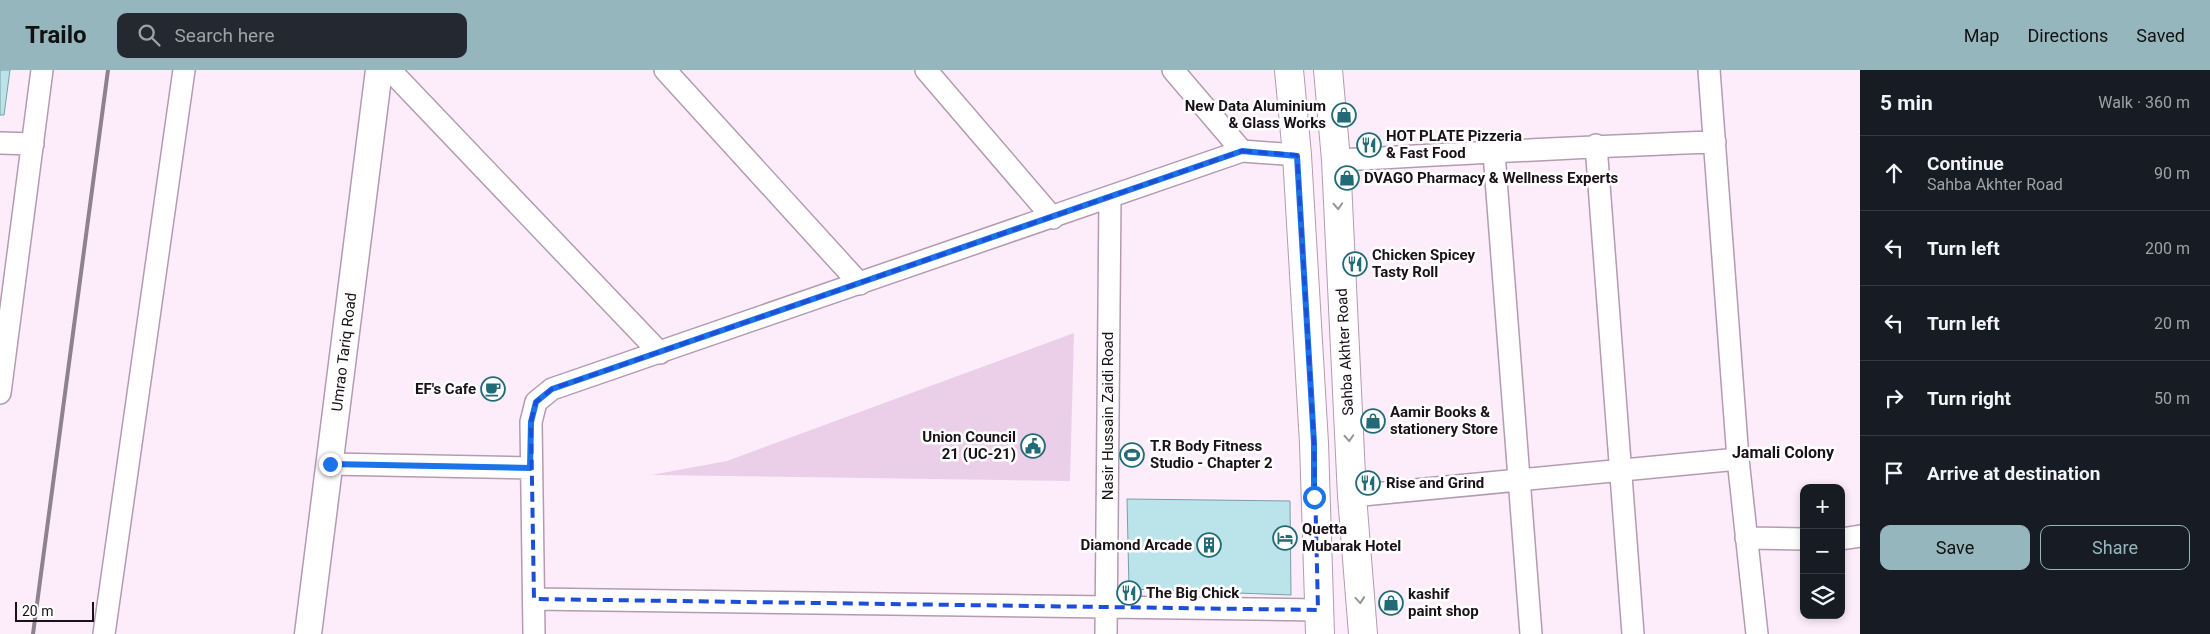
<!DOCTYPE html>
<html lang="en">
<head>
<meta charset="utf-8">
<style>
  :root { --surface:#171b24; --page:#242831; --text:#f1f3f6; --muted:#9ea1a6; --line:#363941; --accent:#94b6bc }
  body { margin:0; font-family:Roboto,sans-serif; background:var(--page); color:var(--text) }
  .controls { position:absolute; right:15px; bottom:15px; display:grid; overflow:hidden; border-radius:10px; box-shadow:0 2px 8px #0003 }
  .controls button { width:45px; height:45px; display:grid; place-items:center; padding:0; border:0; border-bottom:1px solid var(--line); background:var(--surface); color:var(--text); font:25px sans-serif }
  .scale { position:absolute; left:15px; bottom:12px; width:79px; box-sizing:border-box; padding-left:5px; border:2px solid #1a1119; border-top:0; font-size:14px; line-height:18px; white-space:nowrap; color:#1a1119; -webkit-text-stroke:4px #fff; paint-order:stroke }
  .stop { position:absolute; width:15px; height:15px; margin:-11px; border:4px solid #1a73e8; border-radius:50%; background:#fff }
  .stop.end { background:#1a73e8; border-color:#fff; box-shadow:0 1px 5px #0008 }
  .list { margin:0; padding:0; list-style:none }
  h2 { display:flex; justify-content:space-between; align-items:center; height:65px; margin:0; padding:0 20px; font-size:21px }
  h2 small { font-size:16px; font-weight:400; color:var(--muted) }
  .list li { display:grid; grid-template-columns:32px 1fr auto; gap:15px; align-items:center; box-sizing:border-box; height:75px; padding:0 20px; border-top:1px solid var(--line) }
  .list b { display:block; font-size:19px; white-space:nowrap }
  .list p { margin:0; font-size:16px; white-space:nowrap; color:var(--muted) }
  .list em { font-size:16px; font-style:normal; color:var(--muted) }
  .actions { display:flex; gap:10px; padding:15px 20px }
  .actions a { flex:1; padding:11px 0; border:1px solid var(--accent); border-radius:10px; text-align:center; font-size:18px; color:var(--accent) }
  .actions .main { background:var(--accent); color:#111 }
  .icon { flex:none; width:28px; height:28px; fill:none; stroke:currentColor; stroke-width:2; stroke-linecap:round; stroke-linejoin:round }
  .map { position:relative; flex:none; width:1860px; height:564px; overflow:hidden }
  header { display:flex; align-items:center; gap:30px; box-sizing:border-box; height:70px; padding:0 25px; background:var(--accent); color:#111 }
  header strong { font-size:24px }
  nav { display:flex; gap:28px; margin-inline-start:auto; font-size:18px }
  .search { width:350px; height:45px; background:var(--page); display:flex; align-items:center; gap:12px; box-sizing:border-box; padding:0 18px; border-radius:10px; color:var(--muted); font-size:19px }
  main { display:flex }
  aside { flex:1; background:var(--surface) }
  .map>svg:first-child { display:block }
  .green { fill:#ebcfe9 }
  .building { fill:#bbe3ea; stroke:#799fa5 }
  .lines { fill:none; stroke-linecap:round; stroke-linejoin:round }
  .minor-casing { stroke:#b49bb2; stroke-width:24 }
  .tertiary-casing { stroke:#b49bb2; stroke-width:29 }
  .secondary-casing { stroke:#b49bb2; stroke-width:30 }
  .minor { stroke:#fff; stroke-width:21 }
  .tertiary { stroke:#fff; stroke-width:26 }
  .secondary { stroke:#fff; stroke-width:28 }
  .rail { stroke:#8e828d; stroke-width:4 }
  .oneway { stroke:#989498 }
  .route { stroke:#1a73e8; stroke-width:6 }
  .marked { fill:none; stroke:#1d4ed8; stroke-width:4; stroke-dasharray:10 6; stroke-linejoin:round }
  .labels { text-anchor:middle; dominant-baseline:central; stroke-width:5; stroke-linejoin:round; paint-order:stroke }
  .poi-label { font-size:15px; font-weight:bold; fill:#1a1119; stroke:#fff; text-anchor:start }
  .street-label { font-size:15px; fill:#1a1119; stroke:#fff }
  .neighbourhood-label { font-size:16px; font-weight:bold; fill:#1a1119; stroke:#fff }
</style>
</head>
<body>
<header>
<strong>Trailo</strong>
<div class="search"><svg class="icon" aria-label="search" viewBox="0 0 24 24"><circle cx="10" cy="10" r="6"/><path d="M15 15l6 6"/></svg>Search here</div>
<nav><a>Map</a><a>Directions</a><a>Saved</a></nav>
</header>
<main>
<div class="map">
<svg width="1860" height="564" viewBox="0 0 1860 564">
  <rect width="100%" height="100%" fill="#fdedfb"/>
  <path class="green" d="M 1074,263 L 1070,411 L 651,405 L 727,391 Z"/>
  <path class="building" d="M 0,0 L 10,0 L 4,45 L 0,45 Z
    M 1127,429 L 1290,431 L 1291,525 L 1129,519 Z"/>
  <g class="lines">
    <g class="minor-casing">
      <path id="minor" d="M 390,0 L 660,283
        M 665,0 L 860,214
        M 926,0 L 1053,148
        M 1173,0 L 1242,81
        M 1709,0 L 1738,389 L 1757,564
        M 0,73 L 33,74
        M 1596,75 L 1633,564
        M 1494,83 L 1531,564
        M 1336,90 C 1463,84 1589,76 1715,72
        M 0,323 L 42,0
        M 330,394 L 531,398
        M 1352,426 L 1738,389
        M 1746,468 L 1804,469
        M 1841,469 L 1860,466
        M 534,529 L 1318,540
        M 104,564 L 184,0
        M 534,564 L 531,352 L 536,332 L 552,319 L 1242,81 L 1297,85
        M 1106,564 L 1110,127"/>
    </g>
    <g class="tertiary-casing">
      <path id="tertiary" d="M 308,564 L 379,0"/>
    </g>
    <g class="secondary-casing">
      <path id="secondary" d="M 1289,0 L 1297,85 L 1314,373 L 1320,564
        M 1328,0 L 1336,90 L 1352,426 L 1363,564"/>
    </g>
    <use href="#minor" class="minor"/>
    <use href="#tertiary" class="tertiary"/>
    <use href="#secondary" class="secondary"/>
    <path class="rail" d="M 33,564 L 108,0"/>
  </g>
  <defs><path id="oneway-chevron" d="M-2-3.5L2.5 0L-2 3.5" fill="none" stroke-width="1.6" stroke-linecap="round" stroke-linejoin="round" transform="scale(1.25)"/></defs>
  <g class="oneway">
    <use href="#oneway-chevron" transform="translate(1338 136) rotate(87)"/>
    <use href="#oneway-chevron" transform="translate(1349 368) rotate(87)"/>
    <use href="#oneway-chevron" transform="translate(1360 530) rotate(85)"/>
  </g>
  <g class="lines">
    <path class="route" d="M 330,394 L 530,398 L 531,352 L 536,332 L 552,319 L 1242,81 L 1297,86 L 1314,373 L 1314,427"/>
  </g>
  <path class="marked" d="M 1242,81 L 1297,85 L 1314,373 L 1318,540 L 534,529 L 531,352 L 536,332 L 552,319 Z"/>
  <defs>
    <g id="shop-ring" transform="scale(1.25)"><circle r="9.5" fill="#fff" stroke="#226b76" stroke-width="1.5"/><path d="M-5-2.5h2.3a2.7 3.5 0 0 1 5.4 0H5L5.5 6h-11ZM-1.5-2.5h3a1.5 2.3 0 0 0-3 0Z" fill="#226b76"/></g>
    <g id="restaurant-ring" transform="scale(1.25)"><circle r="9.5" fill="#fff" stroke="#226b76" stroke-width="1.5"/><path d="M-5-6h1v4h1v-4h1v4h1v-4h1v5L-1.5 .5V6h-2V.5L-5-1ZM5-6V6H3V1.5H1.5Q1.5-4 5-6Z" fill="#226b76"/></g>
    <g id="cafe-ring" transform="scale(1.25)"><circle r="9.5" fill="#fff" stroke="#226b76" stroke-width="1.5"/><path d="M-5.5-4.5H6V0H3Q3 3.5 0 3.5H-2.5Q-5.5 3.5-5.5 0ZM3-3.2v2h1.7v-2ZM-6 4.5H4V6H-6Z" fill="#226b76"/></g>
    <g id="civic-ring" transform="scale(1.25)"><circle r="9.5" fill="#fff" stroke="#226b76" stroke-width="1.5"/><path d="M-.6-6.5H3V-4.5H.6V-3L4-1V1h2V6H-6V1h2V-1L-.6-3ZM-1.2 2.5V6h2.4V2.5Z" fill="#226b76"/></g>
    <g id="stadium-ring" transform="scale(1.25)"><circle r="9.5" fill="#fff" stroke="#226b76" stroke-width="1.5"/><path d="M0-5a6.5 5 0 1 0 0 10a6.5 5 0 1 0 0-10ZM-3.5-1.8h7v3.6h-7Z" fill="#226b76"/></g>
    <g id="hotel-ring" transform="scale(1.25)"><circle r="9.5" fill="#fff" stroke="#226b76" stroke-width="1.5"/><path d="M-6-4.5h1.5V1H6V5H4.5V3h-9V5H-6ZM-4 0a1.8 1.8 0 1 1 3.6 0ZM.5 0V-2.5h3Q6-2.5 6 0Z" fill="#226b76"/></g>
    <g id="building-ring" transform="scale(1.25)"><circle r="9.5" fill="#fff" stroke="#226b76" stroke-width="1.5"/><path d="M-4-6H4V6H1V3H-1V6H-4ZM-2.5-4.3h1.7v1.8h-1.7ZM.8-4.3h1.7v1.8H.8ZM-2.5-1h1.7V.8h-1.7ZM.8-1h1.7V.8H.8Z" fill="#226b76"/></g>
  </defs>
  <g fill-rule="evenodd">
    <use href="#shop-ring" x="1344" y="45"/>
    <use href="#restaurant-ring" x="1369" y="75"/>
    <use href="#shop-ring" x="1347" y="108"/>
    <use href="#restaurant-ring" x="1355" y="194"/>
    <use href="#cafe-ring" x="493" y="319"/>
    <use href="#shop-ring" x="1373" y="351"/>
    <use href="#civic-ring" x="1033" y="376"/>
    <use href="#stadium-ring" x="1132" y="385"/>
    <use href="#restaurant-ring" x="1368" y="413"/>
    <use href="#hotel-ring" x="1285" y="468"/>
    <use href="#building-ring" x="1209" y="475"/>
    <use href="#restaurant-ring" x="1129" y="523"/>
    <use href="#shop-ring" x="1391" y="533"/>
  </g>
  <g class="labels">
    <g class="poi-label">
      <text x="1326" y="36" text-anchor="end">New Data Aluminium<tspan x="1326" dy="17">&amp; Glass Works</tspan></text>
      <text x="1386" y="66">HOT PLATE Pizzeria<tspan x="1386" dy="17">&amp; Fast Food</tspan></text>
      <text x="1364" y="108">DVAGO Pharmacy &amp; Wellness Experts</text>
      <text x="1372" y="185">Chicken Spicey<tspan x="1372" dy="17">Tasty Roll</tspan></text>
      <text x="476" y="319" text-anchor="end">EF's Cafe</text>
      <text x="1390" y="342">Aamir Books &amp;<tspan x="1390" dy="17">stationery Store</tspan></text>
      <text x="1016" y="367" text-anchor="end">Union Council<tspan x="1016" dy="17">21 (UC-21)</tspan></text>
      <text x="1150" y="376">T.R Body Fitness<tspan x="1150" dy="17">Studio - Chapter 2</tspan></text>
      <text x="1386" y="413">Rise and Grind</text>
      <text x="1302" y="459">Quetta<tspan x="1302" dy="17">Mubarak Hotel</tspan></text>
      <text x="1192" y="475" text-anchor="end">Diamond Arcade</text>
      <text x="1146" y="523">The Big Chick</text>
      <text x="1408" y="524">kashif<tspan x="1408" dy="17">paint shop</tspan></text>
    </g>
    <g class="street-label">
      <text transform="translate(344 282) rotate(-83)">Umrao Tariq Road</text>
      <text transform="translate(1345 282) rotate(-93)">Sahba Akhter Road</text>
      <text transform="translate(1108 346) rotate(-90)">Nasir Hussain Zaidi Road</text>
    </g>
    <g class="neighbourhood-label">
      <text x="1783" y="382">Jamali Colony</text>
    </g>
  </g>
</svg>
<div class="controls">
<button>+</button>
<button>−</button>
<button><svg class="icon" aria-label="layers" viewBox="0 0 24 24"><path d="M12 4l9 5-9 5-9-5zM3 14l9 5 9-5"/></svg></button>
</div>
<div class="scale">20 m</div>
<div class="stop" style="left:1314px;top:427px"></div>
<div class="stop end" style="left:330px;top:394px"></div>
</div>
<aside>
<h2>5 min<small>Walk · 360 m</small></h2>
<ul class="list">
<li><svg class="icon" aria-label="ahead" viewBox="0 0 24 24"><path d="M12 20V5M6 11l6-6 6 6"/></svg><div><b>Continue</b><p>Sahba Akhter Road</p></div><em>90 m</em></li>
<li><svg class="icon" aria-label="left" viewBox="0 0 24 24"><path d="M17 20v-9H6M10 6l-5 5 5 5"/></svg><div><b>Turn left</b></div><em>200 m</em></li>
<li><svg class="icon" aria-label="left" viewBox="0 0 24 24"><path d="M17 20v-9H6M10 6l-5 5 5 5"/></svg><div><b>Turn left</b></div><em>20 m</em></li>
<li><svg class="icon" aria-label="right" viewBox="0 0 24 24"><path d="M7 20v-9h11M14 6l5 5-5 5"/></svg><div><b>Turn right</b></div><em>50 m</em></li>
<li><svg class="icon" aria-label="arrive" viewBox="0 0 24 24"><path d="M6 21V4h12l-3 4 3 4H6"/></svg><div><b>Arrive at destination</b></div></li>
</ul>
<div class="actions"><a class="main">Save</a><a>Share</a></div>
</aside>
</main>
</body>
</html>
